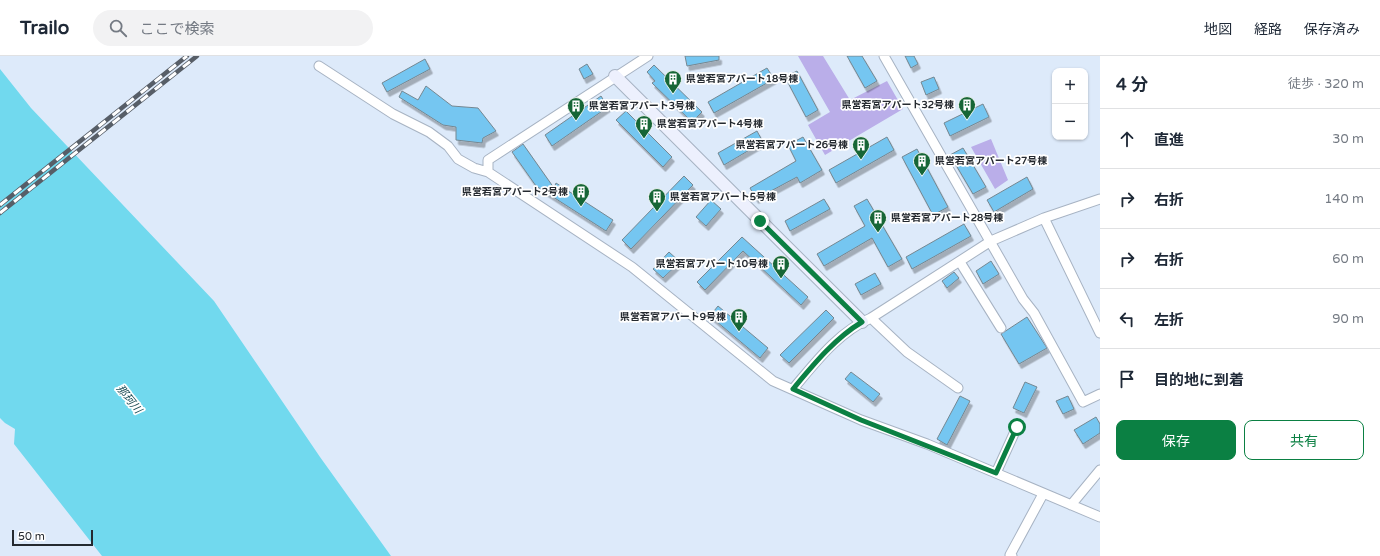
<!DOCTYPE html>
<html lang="ja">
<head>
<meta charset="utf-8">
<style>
  :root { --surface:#fff; --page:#f2f2f3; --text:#1f2937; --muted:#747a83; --line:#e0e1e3; --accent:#0b8043 }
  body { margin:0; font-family:"Varela Round","Noto Sans JP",sans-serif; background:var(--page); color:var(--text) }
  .controls { position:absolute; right:12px; top:12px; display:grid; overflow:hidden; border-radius:8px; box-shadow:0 1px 3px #0004 }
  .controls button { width:36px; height:36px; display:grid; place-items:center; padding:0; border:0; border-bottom:1px solid var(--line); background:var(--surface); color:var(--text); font:20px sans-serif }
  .scale { position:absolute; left:12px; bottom:10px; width:81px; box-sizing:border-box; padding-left:4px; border:2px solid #252a30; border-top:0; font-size:11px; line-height:14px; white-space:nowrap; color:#252a30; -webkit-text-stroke:3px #fff; paint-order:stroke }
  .stop { position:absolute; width:12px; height:12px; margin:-9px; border:3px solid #0b8043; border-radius:50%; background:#fff }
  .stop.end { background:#0b8043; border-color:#fff; box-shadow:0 1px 4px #0008 }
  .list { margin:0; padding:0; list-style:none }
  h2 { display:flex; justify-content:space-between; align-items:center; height:52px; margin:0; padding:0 16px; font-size:17px }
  h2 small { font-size:13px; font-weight:400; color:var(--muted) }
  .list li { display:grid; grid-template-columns:26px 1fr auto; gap:12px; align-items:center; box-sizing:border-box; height:60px; padding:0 16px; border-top:1px solid var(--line) }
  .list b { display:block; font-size:15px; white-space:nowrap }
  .list em { font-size:13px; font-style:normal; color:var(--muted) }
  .actions { display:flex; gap:8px; padding:12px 16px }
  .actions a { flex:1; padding:9px 0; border:1px solid var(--accent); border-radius:8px; text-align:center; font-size:14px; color:var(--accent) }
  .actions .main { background:var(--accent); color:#fff }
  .icon { flex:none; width:22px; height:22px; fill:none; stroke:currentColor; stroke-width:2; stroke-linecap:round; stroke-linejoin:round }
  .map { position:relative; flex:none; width:1100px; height:500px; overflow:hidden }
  header { display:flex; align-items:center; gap:24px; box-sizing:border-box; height:56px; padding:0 20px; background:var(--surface); border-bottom:1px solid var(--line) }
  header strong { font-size:19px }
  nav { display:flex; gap:22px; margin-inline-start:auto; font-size:14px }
  .search { width:280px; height:36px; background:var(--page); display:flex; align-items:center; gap:10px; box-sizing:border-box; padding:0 14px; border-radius:22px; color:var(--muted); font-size:15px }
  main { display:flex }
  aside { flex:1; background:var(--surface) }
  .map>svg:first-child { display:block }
  .green { fill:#baaee9 }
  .water { fill:#71d9ee }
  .building { fill:#74c6f1; stroke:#758791; filter:url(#shadow) }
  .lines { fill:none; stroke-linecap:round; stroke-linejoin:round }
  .street-casing { stroke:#a7b3c3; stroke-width:11 }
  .secondary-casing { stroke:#a7b3c3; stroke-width:14 }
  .street { stroke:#fff; stroke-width:9 }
  .secondary { stroke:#edf0fd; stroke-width:12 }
  .rail-casing { stroke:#575e67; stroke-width:4.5 }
  .rail { stroke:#fff; stroke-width:3; stroke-dasharray:9; stroke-linecap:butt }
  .route { stroke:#0b8043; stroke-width:5 }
  .labels { text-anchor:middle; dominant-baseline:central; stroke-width:3.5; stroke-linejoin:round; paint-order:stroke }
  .poi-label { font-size:10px; font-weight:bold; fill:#252a30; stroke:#fff; text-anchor:start }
  .water-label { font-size:11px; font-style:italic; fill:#1d4c55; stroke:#fff }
</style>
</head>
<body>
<header>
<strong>Trailo</strong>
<div class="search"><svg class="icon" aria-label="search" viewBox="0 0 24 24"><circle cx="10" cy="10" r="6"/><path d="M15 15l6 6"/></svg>ここで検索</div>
<nav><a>地図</a><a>経路</a><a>保存済み</a></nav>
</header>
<main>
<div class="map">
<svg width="1100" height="500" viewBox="0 0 1100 500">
  <defs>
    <filter id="shadow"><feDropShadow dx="2.5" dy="4.5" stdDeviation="0" flood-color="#0004"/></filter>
  </defs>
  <rect width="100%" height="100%" fill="#ddeafa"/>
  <path class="green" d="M 798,0 L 823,0 L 850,44 L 887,25 L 903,53 L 825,99 L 808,69 L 830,56 Z
    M 991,83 L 1008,124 L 995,133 L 971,91 Z"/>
  <path class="water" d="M 0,13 L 31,52 L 214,245 L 320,401 L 391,500 L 102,500 L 14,388 L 15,373 L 5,367 L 0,362 Z"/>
  <path class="building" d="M 685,0 L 719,0 L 719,4 L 687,10 Z
    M 847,0 L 862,0 L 877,25 L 865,32 Z
    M 905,0 L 914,0 L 918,8 L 911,12 Z
    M 425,3 L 430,13 L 387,36 L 382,27 Z
    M 587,8 L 593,18 L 584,23 L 579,13 Z
    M 654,9 L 702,56 L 692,66 L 652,27 L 655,25 L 647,16 Z
    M 767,12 L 774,23 L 714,57 L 708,46 Z
    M 797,15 L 818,54 L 806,61 L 785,21 Z
    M 934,21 L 939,33 L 926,39 L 921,26 Z
    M 426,30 L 452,50 L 478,52 L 496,75 L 483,82 L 482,87 L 456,84 L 456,71 L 443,69 L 399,41 L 402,35 L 418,44 Z
    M 601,40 L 608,51 L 552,90 L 545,79 Z
    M 983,48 L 989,61 L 950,80 L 944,67 Z
    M 626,55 L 672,101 L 663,111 L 616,64 Z
    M 757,75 L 763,86 L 724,109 L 718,97 Z
    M 803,81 L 822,114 L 800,127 L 797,121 L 756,143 L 750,132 L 796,105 L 788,89 Z
    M 887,81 L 894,94 L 836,127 L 829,114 Z
    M 523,88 L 554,132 L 556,127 L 613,164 L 606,175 L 536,130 L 512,96 Z
    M 963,92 L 986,131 L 973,138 L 950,99 Z
    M 917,93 L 948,151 L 933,159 L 902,101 Z
    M 684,120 L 693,129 L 631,193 L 622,184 Z
    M 1027,121 L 1033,133 L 994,156 L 987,144 Z
    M 824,143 L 830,153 L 790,175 L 785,165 Z
    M 867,143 L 902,203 L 888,211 L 872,182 L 824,210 L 817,198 L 865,170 L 854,150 Z
    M 711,144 L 721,153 L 706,170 L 696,161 Z
    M 964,168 L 971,180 L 912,213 L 906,201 Z
    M 742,181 L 808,241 L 801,249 L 743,195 L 705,234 L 697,226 Z
    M 669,196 L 680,206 L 663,222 L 653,213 Z
    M 991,205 L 999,218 L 983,228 L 976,215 Z
    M 954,216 L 959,222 L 947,232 L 942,225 Z
    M 875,217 L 881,228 L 861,239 L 855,228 Z
    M 718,250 L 768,292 L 760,302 L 710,260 Z
    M 826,254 L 834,262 L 789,307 L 780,299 Z
    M 1027,261 L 1047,292 L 1019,308 L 1001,278 Z
    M 851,316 L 880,338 L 873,346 L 845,323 Z
    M 1025,326 L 1037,331 L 1024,357 L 1013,352 Z
    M 960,340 L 970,345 L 947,389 L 937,383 Z
    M 1068,340 L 1074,353 L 1063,358 L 1056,345 Z
    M 1096,361 L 1100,368 L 1100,377 L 1083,388 L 1074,374 Z"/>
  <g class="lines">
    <g class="street-casing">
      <path id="street" d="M 648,0 L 488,104 L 488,116 L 632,211 L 773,325 L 861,364 L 927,388 L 1100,461
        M 884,0 L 1023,243 L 1034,257 L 1083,346 L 1100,338
        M 319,10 L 393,58 L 429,76 L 448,90 L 458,103 L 474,112 L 488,116
        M 1044,162 L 1100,277
        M 960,206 L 1001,272
        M 871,262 L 907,296 L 958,332
        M 793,333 C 815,307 838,276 871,262 L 991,185 L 1044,162 L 1100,143
        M 996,417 L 1017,371
        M 1071,449 L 1100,414
        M 1012,500 L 1010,499 L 1043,438"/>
    </g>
    <g class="secondary-casing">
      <path id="secondary" d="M 615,20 L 862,266"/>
    </g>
    <use href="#street" class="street"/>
    <use href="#secondary" class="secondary"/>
    <g class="rail-casing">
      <path id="rail" d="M 0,149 L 187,0
        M 0,157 L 197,0"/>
    </g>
    <use href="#rail" class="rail"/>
  </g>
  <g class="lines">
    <path class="route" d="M 760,165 L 862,266 C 835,282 813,309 793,333 L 861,364 L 996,417 L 1017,371"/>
  </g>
  <defs>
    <g id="building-pin" transform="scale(0.9)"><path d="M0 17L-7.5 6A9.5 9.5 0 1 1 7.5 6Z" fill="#166636" stroke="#fff"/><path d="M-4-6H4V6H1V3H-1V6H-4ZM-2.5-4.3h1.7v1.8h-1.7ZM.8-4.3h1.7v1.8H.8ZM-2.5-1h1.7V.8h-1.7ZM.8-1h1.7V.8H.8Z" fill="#fff"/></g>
  </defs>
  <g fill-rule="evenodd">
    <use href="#building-pin" x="673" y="23"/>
    <use href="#building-pin" x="967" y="49"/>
    <use href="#building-pin" x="576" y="50"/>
    <use href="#building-pin" x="644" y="68"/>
    <use href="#building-pin" x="861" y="89"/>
    <use href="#building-pin" x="922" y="105"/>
    <use href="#building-pin" x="581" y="136"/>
    <use href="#building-pin" x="657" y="141"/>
    <use href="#building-pin" x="878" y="162"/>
    <use href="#building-pin" x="781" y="208"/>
    <use href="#building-pin" x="739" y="261"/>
  </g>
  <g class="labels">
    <g class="poi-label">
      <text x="686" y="23">県営若宮アパート18号棟</text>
      <text x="954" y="49" text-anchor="end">県営若宮アパート32号棟</text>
      <text x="589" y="50">県営若宮アパート3号棟</text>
      <text x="657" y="68">県営若宮アパート4号棟</text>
      <text x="848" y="89" text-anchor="end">県営若宮アパート26号棟</text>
      <text x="935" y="105">県営若宮アパート27号棟</text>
      <text x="568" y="136" text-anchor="end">県営若宮アパート2号棟</text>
      <text x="670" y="141">県営若宮アパート5号棟</text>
      <text x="891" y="162">県営若宮アパート28号棟</text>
      <text x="768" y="208" text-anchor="end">県営若宮アパート10号棟</text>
      <text x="726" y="261" text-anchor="end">県営若宮アパート9号棟</text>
    </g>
    <g class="water-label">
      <text transform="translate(129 343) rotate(51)">那珂川</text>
    </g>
  </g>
</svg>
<div class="controls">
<button>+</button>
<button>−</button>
</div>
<div class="scale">50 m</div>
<div class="stop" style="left:1017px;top:371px"></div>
<div class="stop end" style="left:760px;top:165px"></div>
</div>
<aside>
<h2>4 分<small>徒歩 · 320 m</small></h2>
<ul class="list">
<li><svg class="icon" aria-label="ahead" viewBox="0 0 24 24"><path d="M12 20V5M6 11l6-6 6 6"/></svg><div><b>直進</b></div><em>30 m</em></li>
<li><svg class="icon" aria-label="right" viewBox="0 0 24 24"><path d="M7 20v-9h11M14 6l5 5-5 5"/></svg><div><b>右折</b></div><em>140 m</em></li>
<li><svg class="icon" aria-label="right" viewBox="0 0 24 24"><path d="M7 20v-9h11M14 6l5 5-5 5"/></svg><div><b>右折</b></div><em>60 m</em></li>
<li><svg class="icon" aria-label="left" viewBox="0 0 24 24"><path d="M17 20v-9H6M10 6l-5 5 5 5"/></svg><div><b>左折</b></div><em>90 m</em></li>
<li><svg class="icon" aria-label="arrive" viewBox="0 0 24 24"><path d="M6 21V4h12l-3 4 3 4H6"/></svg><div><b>目的地に到着</b></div></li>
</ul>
<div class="actions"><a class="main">保存</a><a>共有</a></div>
</aside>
</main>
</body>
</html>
